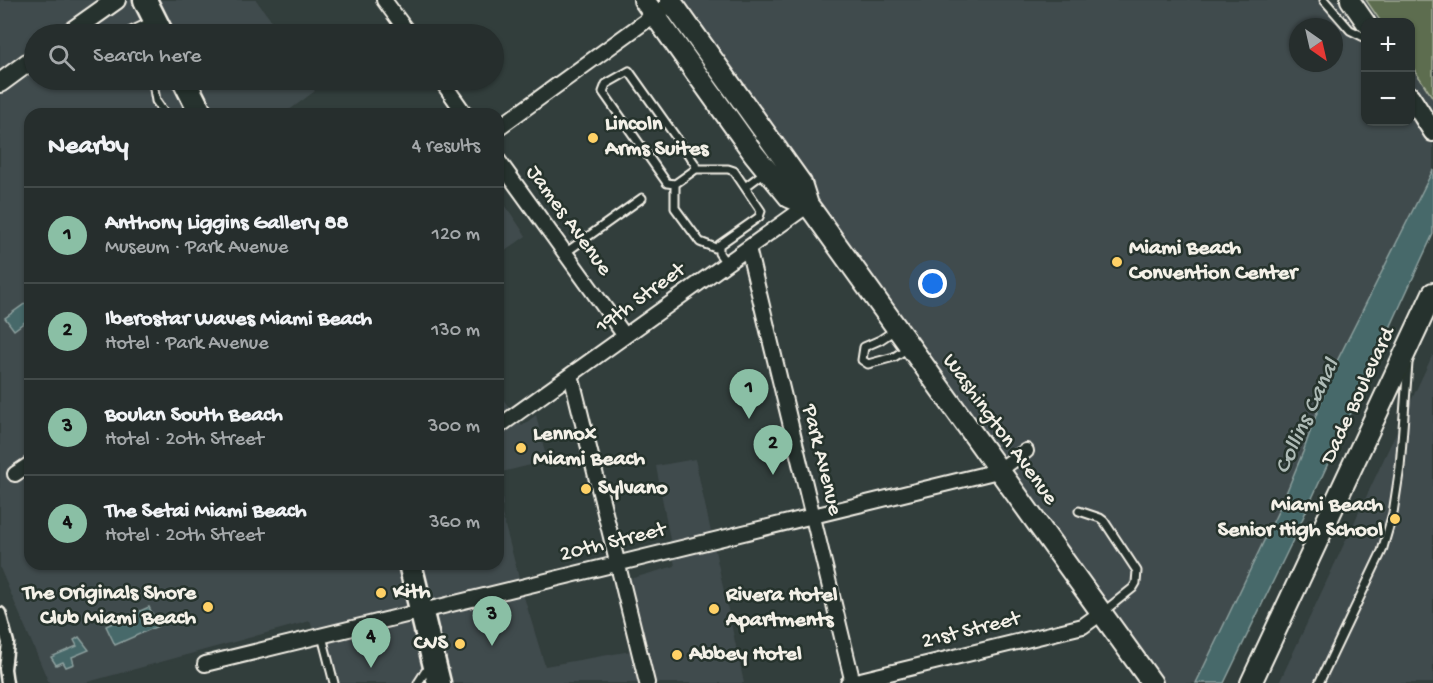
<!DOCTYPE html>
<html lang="en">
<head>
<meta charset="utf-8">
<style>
  :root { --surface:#262e2d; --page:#323a39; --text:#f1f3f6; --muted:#a4a8aa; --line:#424a49; --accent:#8abfa5 }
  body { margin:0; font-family:"Gochi Hand",sans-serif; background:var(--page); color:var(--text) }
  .controls { position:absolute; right:18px; top:18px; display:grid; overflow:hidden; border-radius:12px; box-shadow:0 2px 4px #0004 }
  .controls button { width:54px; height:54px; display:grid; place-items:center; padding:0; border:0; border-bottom:2px solid var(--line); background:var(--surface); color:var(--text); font:30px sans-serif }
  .compass { position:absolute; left:1289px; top:18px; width:54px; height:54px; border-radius:50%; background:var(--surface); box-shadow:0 2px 4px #0004; rotate:146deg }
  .you { position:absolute; left:933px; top:284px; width:21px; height:21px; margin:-15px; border:4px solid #fff; border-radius:50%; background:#1a73e8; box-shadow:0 0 0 9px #1a73e833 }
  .badge { display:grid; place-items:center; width:39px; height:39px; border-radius:50%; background:var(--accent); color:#111; font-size:20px; font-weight:700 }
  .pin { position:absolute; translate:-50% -50px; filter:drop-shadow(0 2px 3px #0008) }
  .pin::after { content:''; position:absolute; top:32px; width:21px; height:18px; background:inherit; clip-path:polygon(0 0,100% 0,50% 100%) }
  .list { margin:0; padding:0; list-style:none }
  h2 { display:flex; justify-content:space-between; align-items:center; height:78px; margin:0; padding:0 24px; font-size:26px }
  h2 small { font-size:20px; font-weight:400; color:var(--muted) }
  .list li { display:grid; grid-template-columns:39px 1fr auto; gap:18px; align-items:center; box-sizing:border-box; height:96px; padding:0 24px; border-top:2px solid var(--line) }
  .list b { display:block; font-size:22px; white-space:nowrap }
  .list p { margin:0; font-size:20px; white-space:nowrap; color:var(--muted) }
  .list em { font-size:20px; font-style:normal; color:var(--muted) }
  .icon { flex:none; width:33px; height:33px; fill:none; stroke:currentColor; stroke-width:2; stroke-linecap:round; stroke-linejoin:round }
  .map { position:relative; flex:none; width:1433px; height:683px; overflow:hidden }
  .search { position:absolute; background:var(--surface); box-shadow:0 2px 4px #0004; left:24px; top:24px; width:480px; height:66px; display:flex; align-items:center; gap:15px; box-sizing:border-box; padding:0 21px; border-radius:33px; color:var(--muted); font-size:22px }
  .panel { position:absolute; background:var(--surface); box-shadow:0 2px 4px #0004; left:24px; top:108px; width:480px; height:462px; border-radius:18px }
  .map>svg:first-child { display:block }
  .built { fill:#414b4d; fill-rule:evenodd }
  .green { fill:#5d6d4f; stroke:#a8af9c; stroke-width:1.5 }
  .water { fill:#46696b; stroke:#8c9f9d; stroke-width:1.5 }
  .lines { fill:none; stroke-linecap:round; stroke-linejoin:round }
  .service-casing { stroke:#f4f1e8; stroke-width:11 }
  .pedestrian-casing { stroke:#f4f1e8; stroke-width:15 }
  .minor-casing { stroke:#f4f1e8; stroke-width:18 }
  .tertiary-casing { stroke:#f4f1e8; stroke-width:22 }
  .secondary-casing { stroke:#f4f1e8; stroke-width:24 }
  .primary-casing { stroke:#f4f1e8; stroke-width:27 }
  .service { stroke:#26332d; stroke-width:7 }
  .pedestrian { stroke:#26332d; stroke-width:10 }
  .minor { stroke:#26332d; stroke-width:14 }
  .tertiary { stroke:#26332d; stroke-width:18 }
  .secondary { stroke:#26332d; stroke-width:20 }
  .primary { stroke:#26332d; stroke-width:22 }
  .poi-dot { fill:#ffd166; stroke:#26332d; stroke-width:2 }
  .labels { text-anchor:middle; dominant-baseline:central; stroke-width:5; stroke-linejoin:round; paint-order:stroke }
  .poi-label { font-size:22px; font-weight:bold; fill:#f4f1e8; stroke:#26332d; text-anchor:start }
  .street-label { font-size:22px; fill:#f4f1e8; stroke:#26332d }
  .water-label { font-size:24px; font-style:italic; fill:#aebbb6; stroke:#26332d }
</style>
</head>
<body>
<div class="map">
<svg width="1433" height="683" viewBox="0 0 1433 683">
  <rect width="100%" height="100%" fill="#323e3c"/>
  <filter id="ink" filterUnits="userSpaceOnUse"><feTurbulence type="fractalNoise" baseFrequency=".0167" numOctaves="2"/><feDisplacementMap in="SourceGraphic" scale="12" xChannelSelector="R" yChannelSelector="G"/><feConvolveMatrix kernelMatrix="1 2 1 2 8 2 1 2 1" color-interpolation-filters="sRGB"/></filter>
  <g filter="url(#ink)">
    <path class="built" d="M 0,0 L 256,0 L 281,34 L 34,34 L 34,80 L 307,80 L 315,91 L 284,114 L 30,114 L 30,564 L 498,564 L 498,392 L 522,426 L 536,415 L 547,461 L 498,473 L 503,505 L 500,507 L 524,597 L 545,666 L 648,648 L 630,579 L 675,566 L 656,466 L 695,459 L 744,683 L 330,683 L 310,621 L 84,683 L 49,683 L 0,568 Z
      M 657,0 L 1433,0 L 1433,170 L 1331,373 L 1303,452 L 1282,503 L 1196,683 L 1147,683 ZM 1366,22 L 1410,22 L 1410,122 L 1366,122 ZM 1298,27 L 1334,27 L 1334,63 L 1298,63 Z
      M 503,202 L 526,236 L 498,256 L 498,205 Z
      M 1433,354 L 1433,683 L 1279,683 Z"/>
    <path class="green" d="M 1366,0 L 1433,0 L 1433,98 L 1411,65 L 1410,22 L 1381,22 Z"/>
    <path class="water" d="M 1433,170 L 1433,234 L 1292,542 L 1224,683 L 1196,683 L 1282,503 L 1303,452 L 1331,373 Z
      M 30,300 L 30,318 L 14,330 L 5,318 Z
      M 149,607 L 158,626 L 115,645 L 106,626 Z
      M 79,637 L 89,650 L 72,657 L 74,664 L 66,667 L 63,662 L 56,665 L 51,657 L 77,646 L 74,640 Z"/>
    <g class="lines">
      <g class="service-casing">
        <path id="service" d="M 1324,0 L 1350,30 L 1366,38
          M 125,34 L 152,21
          M 629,71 L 695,164 L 696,169 L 675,184 L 667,183 L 603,92 L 606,84 Z
          M 157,80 L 153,83 L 156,101 L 165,114
          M 696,169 L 728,169 L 734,171 L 761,211 L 759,217 L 719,245 L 719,253 L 726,263
          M 675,184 L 675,208 L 700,242 L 718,249
          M 745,187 L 765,172
          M 565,253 L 642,198
          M 895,330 L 880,340 L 864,347 L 862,360 L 868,364 L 894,357 L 908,348
          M 1079,511 L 1100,518 L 1104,521 L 1137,571 L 1136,583 L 1133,588 L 1103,612
          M 322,636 L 334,683
          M 418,683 L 425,672 L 433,668
          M 1319,683 L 1382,551 L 1393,513 L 1400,467 L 1408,363"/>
      </g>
      <g class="pedestrian-casing">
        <path id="pedestrian" d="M 0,613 L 8,643 L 5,669 L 7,683"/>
      </g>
      <g class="minor-casing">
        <path id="minor" d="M 384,0 L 409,34
          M 441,80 L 465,114
          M 498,128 L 672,2
          M 498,160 L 625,336
          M 748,248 L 853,683
          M 571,375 L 647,683
          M 498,427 L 808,205
          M 15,474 L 30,464
          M 205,664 L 998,471 L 1026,451
          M 848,683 L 1083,626 L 1101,613"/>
      </g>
      <g class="tertiary-casing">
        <path id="tertiary" d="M 1350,0 L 1366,23
          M 68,34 L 116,0
          M 0,83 L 34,58
          M 1410,96 L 1433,132"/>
      </g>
      <g class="secondary-casing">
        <path id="secondary" d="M 644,0 L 754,154 L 789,197 L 808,205
          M 670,0 L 801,183 L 808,205 L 814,213 L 1152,683
          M 1251,683 L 1433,293"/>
      </g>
      <g class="primary-casing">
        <path id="primary" d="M 145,0 L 162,34
          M 184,80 L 201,114
          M 410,564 L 439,683"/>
      </g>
      <use href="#service" class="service"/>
      <use href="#pedestrian" class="pedestrian"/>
      <use href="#minor" class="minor"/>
      <use href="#tertiary" class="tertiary"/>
      <use href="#secondary" class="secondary"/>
      <use href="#primary" class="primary"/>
    </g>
  </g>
  <g class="poi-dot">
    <circle cx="593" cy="138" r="6"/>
    <circle cx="1117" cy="262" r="6"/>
    <circle cx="521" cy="448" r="6"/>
    <circle cx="586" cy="489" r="6"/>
    <circle cx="1395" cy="519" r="6"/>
    <circle cx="381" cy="593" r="6"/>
    <circle cx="208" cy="607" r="6"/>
    <circle cx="714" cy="609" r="6"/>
    <circle cx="460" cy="644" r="6"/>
    <circle cx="677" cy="655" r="6"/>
  </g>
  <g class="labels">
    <g class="poi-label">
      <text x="605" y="125">Lincoln<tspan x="605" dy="25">Arms Suites</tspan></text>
      <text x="1129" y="249">Miami Beach<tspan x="1129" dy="25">Convention Center</tspan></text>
      <text x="533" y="435">Lennox<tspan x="533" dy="25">Miami Beach</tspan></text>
      <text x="598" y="489">Sylvano</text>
      <text x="1383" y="506" text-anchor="end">Miami Beach<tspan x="1383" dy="25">Senior High School</tspan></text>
      <text x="393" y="593">Kith</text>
      <text x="196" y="594" text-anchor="end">The Originals Shore<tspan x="196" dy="25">Club Miami Beach</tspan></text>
      <text x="726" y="596">Rivera Hotel<tspan x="726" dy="25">Apartments</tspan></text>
      <text x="448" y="644" text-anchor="end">CVS</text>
      <text x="689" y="655">Abbey Hotel</text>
    </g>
    <g class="street-label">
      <text transform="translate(568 221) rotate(54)">James Avenue</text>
      <text transform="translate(641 299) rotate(-36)">19th Street</text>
      <text transform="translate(1359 396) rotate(-65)">Dade Boulevard</text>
      <text transform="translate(999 430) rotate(54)">Washington Avenue</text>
      <text transform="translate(821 460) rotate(76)">Park Avenue</text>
      <text transform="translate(613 543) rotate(-14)">20th Street</text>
      <text transform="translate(971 631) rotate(-14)">21st Street</text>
    </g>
    <g class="water-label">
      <text transform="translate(1308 417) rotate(-65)">Collins Canal</text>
    </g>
  </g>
</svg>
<div class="controls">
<button>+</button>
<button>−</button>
</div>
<svg class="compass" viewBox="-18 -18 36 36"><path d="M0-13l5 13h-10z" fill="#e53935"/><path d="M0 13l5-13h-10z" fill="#a4a8aa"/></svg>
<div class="you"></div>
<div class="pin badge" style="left:749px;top:419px">1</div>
<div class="pin badge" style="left:773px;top:475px">2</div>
<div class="pin badge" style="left:492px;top:646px">3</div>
<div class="pin badge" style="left:371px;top:668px">4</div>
<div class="search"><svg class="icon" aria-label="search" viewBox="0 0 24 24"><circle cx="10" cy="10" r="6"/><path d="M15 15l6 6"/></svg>Search here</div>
<section class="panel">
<h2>Nearby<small>4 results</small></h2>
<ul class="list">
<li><span class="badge">1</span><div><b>Anthony Liggins Gallery 88</b><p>Museum · Park Avenue</p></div><em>120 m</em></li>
<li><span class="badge">2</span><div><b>Iberostar Waves Miami Beach</b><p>Hotel · Park Avenue</p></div><em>130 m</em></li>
<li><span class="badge">3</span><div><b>Boulan South Beach</b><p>Hotel · 20th Street</p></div><em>300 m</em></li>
<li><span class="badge">4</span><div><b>The Setai Miami Beach</b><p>Hotel · 20th Street</p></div><em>360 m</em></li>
</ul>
</section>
</div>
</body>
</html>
